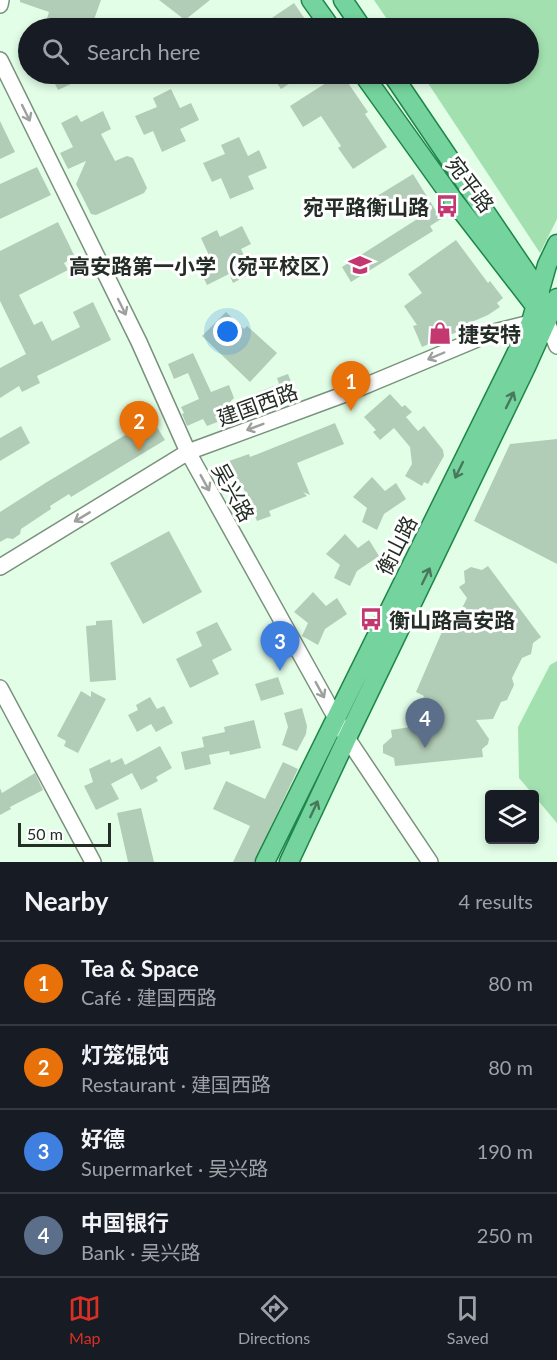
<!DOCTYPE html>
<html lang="en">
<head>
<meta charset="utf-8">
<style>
  :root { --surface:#171b24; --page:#20242c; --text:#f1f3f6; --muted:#9ea1a6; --line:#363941; --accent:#d93025 }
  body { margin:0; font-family:Lato,"Noto Sans SC",sans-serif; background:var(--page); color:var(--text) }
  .controls { position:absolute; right:18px; bottom:18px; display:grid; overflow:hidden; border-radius:6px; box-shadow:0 3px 9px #0003 }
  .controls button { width:54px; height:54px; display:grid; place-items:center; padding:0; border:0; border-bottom:2px solid var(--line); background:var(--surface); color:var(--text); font:30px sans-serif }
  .scale { position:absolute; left:18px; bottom:15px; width:93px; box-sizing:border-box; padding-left:6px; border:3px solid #242e26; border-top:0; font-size:16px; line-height:21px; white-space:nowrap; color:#242e26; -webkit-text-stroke:4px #fff; paint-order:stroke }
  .you { position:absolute; left:228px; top:332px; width:21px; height:21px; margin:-15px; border:4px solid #fff; border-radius:50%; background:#1a73e8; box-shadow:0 0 0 9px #1a73e833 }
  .badge { display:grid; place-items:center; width:39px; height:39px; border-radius:50%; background:var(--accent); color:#fff; font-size:20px; font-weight:700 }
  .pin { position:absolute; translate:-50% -50px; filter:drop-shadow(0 2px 3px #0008) }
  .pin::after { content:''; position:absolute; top:32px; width:21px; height:18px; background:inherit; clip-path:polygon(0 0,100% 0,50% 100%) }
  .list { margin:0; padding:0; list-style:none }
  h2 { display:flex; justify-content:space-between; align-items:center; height:78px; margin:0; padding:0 24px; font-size:26px }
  h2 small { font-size:20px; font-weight:400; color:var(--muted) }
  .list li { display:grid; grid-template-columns:39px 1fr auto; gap:18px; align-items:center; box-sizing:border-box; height:84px; padding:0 24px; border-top:2px solid var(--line) }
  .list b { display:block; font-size:22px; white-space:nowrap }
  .list p { margin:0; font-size:20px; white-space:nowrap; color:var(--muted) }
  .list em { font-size:20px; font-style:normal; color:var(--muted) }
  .icon { flex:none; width:33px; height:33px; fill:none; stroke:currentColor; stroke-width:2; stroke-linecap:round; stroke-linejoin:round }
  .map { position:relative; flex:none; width:557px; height:862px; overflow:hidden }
  .search { position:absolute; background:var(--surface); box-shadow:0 3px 9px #0003; left:18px; right:18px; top:18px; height:66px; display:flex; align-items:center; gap:15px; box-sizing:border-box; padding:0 21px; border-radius:33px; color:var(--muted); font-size:22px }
  .sheet { height:414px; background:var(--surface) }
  nav { display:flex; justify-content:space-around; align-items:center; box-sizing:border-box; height:84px; border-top:2px solid var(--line); background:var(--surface); font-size:16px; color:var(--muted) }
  nav a { display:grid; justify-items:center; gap:3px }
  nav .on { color:var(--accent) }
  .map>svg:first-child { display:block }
  .green { fill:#a3e0b0 }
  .building { fill:#b2cdb7 }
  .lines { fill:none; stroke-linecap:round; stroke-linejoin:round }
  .minor-casing { stroke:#79927d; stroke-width:18 }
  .major-casing { stroke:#1d8648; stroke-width:21 }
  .minor { stroke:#fff; stroke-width:15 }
  .major { stroke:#75d39d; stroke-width:18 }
  .oneway { stroke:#9ca19d }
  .oneway2 { stroke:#48785c }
  .labels { text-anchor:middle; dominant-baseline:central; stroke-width:6; stroke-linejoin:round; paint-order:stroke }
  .street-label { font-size:21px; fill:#242e26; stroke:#fff }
  .poi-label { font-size:21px; font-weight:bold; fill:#242e26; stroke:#fff; text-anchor:end }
</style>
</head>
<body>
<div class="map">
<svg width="557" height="862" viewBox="0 0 557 862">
  <rect width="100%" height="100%" fill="#e2fee7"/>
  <path class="green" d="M 374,0 L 557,0 L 557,219 L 540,253 L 422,74 L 528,74 L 528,28 L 393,28 Z
    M 557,661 L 557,823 L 519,778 L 518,727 L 550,665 Z"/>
  <path class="building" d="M 20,0 L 101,0 L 91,28 L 44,28 L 49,12 L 20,2 Z
    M 159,0 L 210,0 L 185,20 Z
    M 294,3 L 309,25 L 304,28 L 257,28 Z
    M 50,74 L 92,74 L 58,90 Z
    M 271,74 L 304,74 L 281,89 Z
    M 324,74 L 342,74 L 368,112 L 365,114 L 387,147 L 353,169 L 338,148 L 341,146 L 321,116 L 303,127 L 290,106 L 329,81 Z
    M 171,89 L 180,108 L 191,103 L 199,120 L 180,129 L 186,141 L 162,152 L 153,131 L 144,135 L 135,116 L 157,107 L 153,98 Z
    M 103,111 L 111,129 L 101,134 L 115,161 L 127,156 L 133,158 L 147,188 L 144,193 L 96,215 L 91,214 L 76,184 L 86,161 L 68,169 L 60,153 L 73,147 L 61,123 L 77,115 L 81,122 Z
    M 0,121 L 15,152 L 0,159 Z
    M 239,137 L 248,156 L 259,150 L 267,168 L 248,176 L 254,189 L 230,199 L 221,178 L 212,182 L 203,163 L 225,154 L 221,145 Z
    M 37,167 L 51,195 L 0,219 L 0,184 Z
    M 413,174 L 441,219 L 430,226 L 433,231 L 351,282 L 342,267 L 422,216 L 411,198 L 384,215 L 374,198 Z
    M 58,222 L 75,257 L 64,263 L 68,270 L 19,295 L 34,325 L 42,321 L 52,341 L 80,327 L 73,312 L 93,302 L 111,340 L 37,376 L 40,383 L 22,392 L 19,386 L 0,398 L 0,368 L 26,354 L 0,301 L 0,251 Z
    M 242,226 L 251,244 L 241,249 L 252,273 L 233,283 L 229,274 L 207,285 L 199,268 L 212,262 L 201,238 L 217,230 L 220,237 Z
    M 456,240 L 488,283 L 490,281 L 503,298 L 497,303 L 500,307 L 488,315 L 455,329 L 457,332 L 422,347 L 413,326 L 417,325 L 404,306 L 422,293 L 408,274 Z
    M 226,312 L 244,329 L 247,326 L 277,353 L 250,382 L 202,336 Z
    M 193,353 L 211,392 L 229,385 L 234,398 L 228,404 L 279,384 L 277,378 L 288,374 L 295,392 L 207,426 L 203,419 L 187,426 L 182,414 L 184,413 L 181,407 L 199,399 L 188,373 L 174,379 L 168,364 Z
    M 390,394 L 402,407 L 405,405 L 412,412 L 406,417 L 418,431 L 424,426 L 443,450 L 444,456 L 428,484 L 424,482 L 422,486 L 405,476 L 412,464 L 410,447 L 394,428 L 380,440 L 373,432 L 376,430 L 364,417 Z
    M 152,419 L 165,440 L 71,497 L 69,494 L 50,506 L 51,509 L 21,529 L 20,534 L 13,539 L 7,538 L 0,542 L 0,512 L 47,482 Z
    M 335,423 L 344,444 L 297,463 L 310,495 L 303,492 L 307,496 L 269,511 L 271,516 L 257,521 L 242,485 L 234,488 L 227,472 L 229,461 L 249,454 L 250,457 Z
    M 21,426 L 30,443 L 0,461 L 0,438 Z
    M 557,439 L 557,564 L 474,521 L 510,444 Z
    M 372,477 L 385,491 L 396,483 L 406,499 L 384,514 L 377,530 L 362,522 L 367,508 L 353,497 Z
    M 169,531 L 202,592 L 143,624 L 110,563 Z
    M 345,534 L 358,548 L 369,540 L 379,556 L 357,571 L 350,586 L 334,578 L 340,565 L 326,554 Z
    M 488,566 L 541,637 L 533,643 L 531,654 L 522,658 L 512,678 L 514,685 L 507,700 L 501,702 L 493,719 L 476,720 L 489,739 L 488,744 L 482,749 L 483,757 L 395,766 L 394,758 L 383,753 L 383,745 L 392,737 L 391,730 L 410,727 L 424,696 L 416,692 L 444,627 L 451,631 L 467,598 L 459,587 L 465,583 L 464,571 L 471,567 L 482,570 Z
    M 313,592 L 326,606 L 337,598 L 347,614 L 325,629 L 318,645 L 302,636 L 308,623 L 294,612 Z
    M 112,620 L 116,680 L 90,682 L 86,626 L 96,625 L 96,621 Z
    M 217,622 L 232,650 L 212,660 L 219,674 L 190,688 L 176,659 L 202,646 L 196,632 Z
    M 278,677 L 284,694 L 261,701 L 255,684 Z
    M 81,691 L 91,697 L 91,691 L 106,699 L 78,753 L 64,746 L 66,741 L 57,736 Z
    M 150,697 L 157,709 L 164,706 L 173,723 L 156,732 L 151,724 L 137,732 L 128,715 L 138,710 L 136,705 Z
    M 302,708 L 307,726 L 306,734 L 297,751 L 282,745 L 288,727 L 284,713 Z
    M 254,720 L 261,748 L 230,755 L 229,751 L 209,755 L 211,764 L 185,770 L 181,752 L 204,747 L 202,737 L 225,732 L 224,727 Z
    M 160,746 L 172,768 L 156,777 L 158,781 L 141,790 L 132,773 L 111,784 L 119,799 L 96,810 L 84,786 L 93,782 L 89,769 L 110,759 L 111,763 L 122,758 L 125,765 Z
    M 283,762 L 298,769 L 254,862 L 233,862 L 250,826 L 213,809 L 226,781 L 265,799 Z
    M 35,773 L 43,790 L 10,807 L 11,809 L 0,815 L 0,788 L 2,793 Z
    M 141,808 L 154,862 L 128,862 L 117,813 Z"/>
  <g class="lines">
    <g class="minor-casing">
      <path id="minor" d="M 0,5 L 1,0
        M 0,60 L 139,342 L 188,452 L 347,738 L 430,862
        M 546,320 L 557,346
        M 0,567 L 188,452 L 348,393 L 494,332 L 538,321
        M 0,688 L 93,862"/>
    </g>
    <g class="major-casing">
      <path id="major" d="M 311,0 L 331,28
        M 343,0 L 362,28
        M 363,74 L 454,201 L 539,311
        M 392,74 L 539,291 L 541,297
        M 265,862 L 514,358 L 531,322 L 547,265 L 557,244
        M 289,862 L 347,738 L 526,367 L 557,298"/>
    </g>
    <use href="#minor" class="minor"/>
    <use href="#major" class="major"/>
  </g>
  <defs><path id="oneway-shaft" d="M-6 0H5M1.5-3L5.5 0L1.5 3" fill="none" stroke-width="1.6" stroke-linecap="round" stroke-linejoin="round" transform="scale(1.5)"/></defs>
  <g class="oneway">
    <use href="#oneway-shaft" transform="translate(26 113) rotate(64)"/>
    <use href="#oneway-shaft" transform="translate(122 307) rotate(64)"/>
    <use href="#oneway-shaft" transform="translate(436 356) rotate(157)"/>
    <use href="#oneway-shaft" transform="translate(255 427) rotate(159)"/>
    <use href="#oneway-shaft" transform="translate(205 483) rotate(61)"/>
    <use href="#oneway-shaft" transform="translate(82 517) rotate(149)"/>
    <use href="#oneway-shaft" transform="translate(320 690) rotate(61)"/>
  </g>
  <g class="oneway2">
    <use href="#oneway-shaft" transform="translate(510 400) rotate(-64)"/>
    <use href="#oneway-shaft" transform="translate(459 470) rotate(116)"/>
    <use href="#oneway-shaft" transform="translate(426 576) rotate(-64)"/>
    <use href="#oneway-shaft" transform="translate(314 809) rotate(-65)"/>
  </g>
  <defs>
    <g id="bus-bare" transform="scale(1.8)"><path d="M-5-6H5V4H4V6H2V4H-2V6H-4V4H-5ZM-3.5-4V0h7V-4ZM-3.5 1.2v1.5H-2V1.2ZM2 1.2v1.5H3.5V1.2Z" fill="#c3386f" stroke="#fff" stroke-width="2.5" paint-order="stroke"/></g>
    <g id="school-bare" transform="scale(1.8)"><path d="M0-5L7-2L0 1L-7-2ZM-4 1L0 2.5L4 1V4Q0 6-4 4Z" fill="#c3386f" stroke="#fff" stroke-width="2.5" paint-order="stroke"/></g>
    <g id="shop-bare" transform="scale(1.8)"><path d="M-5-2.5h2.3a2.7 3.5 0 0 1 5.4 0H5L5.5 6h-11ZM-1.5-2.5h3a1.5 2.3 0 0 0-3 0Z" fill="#c3386f" stroke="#fff" stroke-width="2.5" paint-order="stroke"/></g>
  </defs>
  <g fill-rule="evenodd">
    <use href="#bus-bare" x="447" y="206"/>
    <use href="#school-bare" x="360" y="265"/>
    <use href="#shop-bare" x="440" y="333"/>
    <use href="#bus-bare" x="371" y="619"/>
  </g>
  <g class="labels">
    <g class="street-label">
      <text transform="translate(471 184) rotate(53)">宛平路</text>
      <text transform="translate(257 404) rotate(-20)">建国西路</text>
      <text transform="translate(234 492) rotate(61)">吴兴路</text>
      <text transform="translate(396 545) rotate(-63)">衡山路</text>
    </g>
    <g class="poi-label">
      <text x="429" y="206">宛平路衡山路</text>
      <text x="342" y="265">高安路第一小学（宛平校区）</text>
      <text x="458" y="333" text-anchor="start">捷安特</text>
      <text x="389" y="619" text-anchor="start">衡山路高安路</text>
    </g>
  </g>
</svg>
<div class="controls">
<button><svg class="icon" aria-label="layers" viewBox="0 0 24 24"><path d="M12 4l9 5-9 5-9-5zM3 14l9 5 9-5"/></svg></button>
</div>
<div class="scale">50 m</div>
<div class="you"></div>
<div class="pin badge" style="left:351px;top:411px;background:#e8710a">1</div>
<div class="pin badge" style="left:139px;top:451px;background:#e8710a">2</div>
<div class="pin badge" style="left:280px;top:671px;background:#3f7fe0">3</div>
<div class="pin badge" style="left:425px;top:748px;background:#5c6f8a">4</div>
<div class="search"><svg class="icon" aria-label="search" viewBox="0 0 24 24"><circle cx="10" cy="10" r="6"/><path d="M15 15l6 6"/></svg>Search here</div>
</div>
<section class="sheet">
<h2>Nearby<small>4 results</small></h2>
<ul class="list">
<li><span class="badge" style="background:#e8710a">1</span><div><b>Tea &amp; Space</b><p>Café · 建国西路</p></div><em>80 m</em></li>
<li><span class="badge" style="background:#e8710a">2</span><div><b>灯笼馄饨</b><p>Restaurant · 建国西路</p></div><em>80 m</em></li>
<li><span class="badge" style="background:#3f7fe0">3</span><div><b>好德</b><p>Supermarket · 吴兴路</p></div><em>190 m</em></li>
<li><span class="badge" style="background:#5c6f8a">4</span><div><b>中国银行</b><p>Bank · 吴兴路</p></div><em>250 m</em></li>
</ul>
</section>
<nav>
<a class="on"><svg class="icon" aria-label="map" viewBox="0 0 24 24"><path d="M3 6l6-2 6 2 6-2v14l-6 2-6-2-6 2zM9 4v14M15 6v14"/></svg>Map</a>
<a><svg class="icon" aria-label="directions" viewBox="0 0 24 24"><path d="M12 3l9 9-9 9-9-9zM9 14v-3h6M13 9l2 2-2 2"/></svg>Directions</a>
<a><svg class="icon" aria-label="saved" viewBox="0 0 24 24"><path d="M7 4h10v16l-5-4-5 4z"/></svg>Saved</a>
</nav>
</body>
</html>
